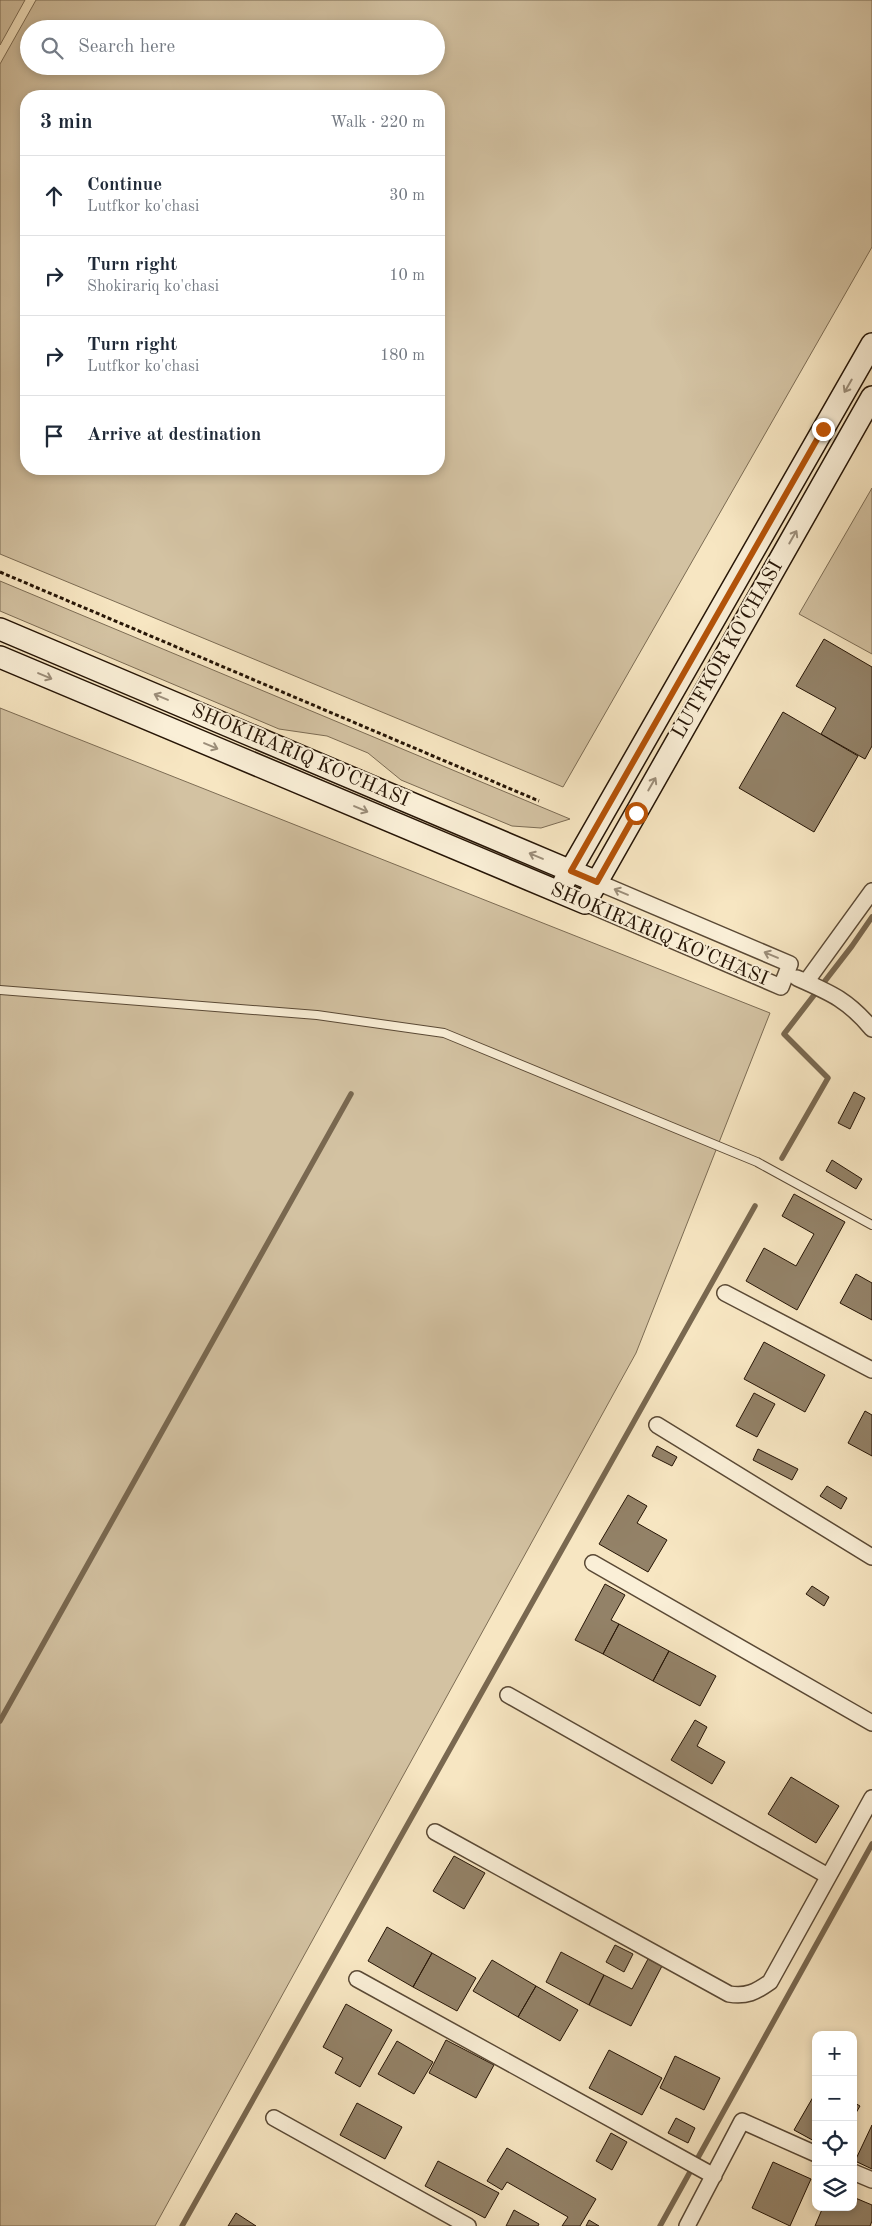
<!DOCTYPE html>
<html lang="en">
<head>
<meta charset="utf-8">
<style>
  :root { --surface:#fff; --page:#f6f6f7; --text:#1f2937; --muted:#747a83; --line:#e0e1e3 }
  body { margin:0; font-family:"Old Standard TT",serif; background:var(--page); color:var(--text) }
  .controls { position:absolute; right:15px; bottom:15px; display:grid; overflow:hidden; border-radius:10px; box-shadow:0 2px 8px #0003 }
  .controls button { width:45px; height:45px; display:grid; place-items:center; padding:0; border:0; border-bottom:1px solid var(--line); background:var(--surface); color:var(--text); font:25px sans-serif }
  .stop { position:absolute; width:15px; height:15px; margin:-11px; border:4px solid #b45309; border-radius:50%; background:#fff }
  .stop.end { background:#b45309; border-color:#fff; box-shadow:0 1px 5px #0008 }
  .list { margin:0; padding:0; list-style:none }
  h2 { display:flex; justify-content:space-between; align-items:center; height:65px; margin:0; padding:0 20px; font-size:21px }
  h2 small { font-size:16px; font-weight:400; color:var(--muted) }
  .list li { display:grid; grid-template-columns:32px 1fr auto; gap:15px; align-items:center; box-sizing:border-box; height:80px; padding:0 20px; border-top:1px solid var(--line) }
  .list b { display:block; font-size:19px; white-space:nowrap }
  .list p { margin:0; font-size:16px; white-space:nowrap; color:var(--muted) }
  .list em { font-size:16px; font-style:normal; color:var(--muted) }
  .icon { flex:none; width:28px; height:28px; fill:none; stroke:currentColor; stroke-width:2; stroke-linecap:round; stroke-linejoin:round }
  .map { position:relative; flex:none; width:872px; height:2226px; overflow:hidden }
  .search { position:absolute; background:var(--surface); box-shadow:0 2px 8px #0003; left:20px; top:20px; width:425px; height:55px; display:flex; align-items:center; gap:12px; box-sizing:border-box; padding:0 18px; border-radius:28px; color:var(--muted); font-size:19px }
  .panel { position:absolute; background:var(--surface); box-shadow:0 2px 8px #0003; left:20px; top:90px; width:425px; height:385px; border-radius:20px }
  .map>svg:first-child { display:block }
  .green { fill:#d3c2a2; stroke:#7c6c54; fill-rule:evenodd }
  .lines { fill:none; stroke-linecap:round; stroke-linejoin:round }
  .stream { stroke:#796850; stroke-width:5.5 }
  .building { fill:#938268; stroke:#261506 }
  .lane-casing { stroke:#5a4935; stroke-width:10 }
  .street-casing { stroke:#5a4935; stroke-width:18 }
  .secondary-casing { stroke:#261506; stroke-width:24 }
  .path { stroke:#261506; stroke-width:3; stroke-dasharray:4 2.5; stroke-linecap:butt }
  .lane { stroke:#faefd7; stroke-width:8 }
  .street { stroke:#faefd7; stroke-width:15 }
  .secondary { stroke:#faefd7; stroke-width:21 }
  .oneway { stroke:#9b8d79 }
  .route { stroke:#b45309; stroke-width:6 }
  .labels { text-anchor:middle; dominant-baseline:central; stroke-width:4; stroke-linejoin:round; paint-order:stroke }
  .street-label { font-size:20px; fill:#261506; stroke:#faefd7 }
</style>
</head>
<body>
<div class="map">
<svg width="872" height="2226" viewBox="0 0 872 2226">
  <rect width="100%" height="100%" fill="#f7e6c2"/>
  <filter id="stains"><feTurbulence type="fractalNoise" baseFrequency=".004" numOctaves="4"/><feColorMatrix values="0 0 0 0 .2 0 0 0 0 .09 0 0 0 0 .02 0 0 0 .5 -.17"/></filter>
  <radialGradient id="worn" r=".72"><stop offset=".6" stop-color="#630" stop-opacity="0"/><stop offset="1" stop-color="#630" stop-opacity=".3"/></radialGradient>
  <path class="green" d="M 0,0 L 25,0 L 0,45 Z
    M 36,0 L 872,0 L 872,247 L 563,787 L 0,554 L 0,64 ZM 29,29 L 436,29 L 436,66 L 29,66 ZM 439,96 L 439,469 L 26,469 L 26,96 Z
    M 872,488 L 872,654 L 799,614 Z
    M 0,581 L 570,819 L 541,828 L 512,826 L 401,780 L 368,753 L 327,736 L 279,729 L 0,611 Z
    M 0,708 L 770,1013 L 636,1353 L 155,2226 L 0,2226 Z"/>
  <g class="lines">
    <path class="stream" d="M 782,1158 L 828,1078 L 784,1034 L 852,946 L 872,917
      M 0,1721 L 351,1094
      M 182,2226 L 755,1206
      M 660,2226 L 872,1844"/>
  </g>
  <path class="building" d="M 824,639 L 872,667 L 872,746 L 865,759 L 821,734 L 836,708 L 796,686 Z
    M 783,712 L 858,756 L 814,832 L 739,788 Z
    M 854,1092 L 865,1098 L 850,1129 L 838,1123 Z
    M 832,1160 L 862,1179 L 856,1189 L 826,1171 Z
    M 794,1194 L 845,1222 L 797,1310 L 746,1281 L 764,1248 L 796,1266 L 814,1234 L 782,1216 Z
    M 856,1274 L 872,1283 L 872,1320 L 840,1303 Z
    M 764,1342 L 825,1375 L 805,1412 L 744,1379 Z
    M 754,1393 L 775,1404 L 757,1437 L 736,1426 Z
    M 865,1411 L 872,1415 L 872,1456 L 848,1443 Z
    M 657,1446 L 677,1457 L 672,1466 L 652,1456 Z
    M 758,1449 L 798,1469 L 792,1480 L 753,1460 Z
    M 827,1486 L 847,1498 L 841,1509 L 820,1496 Z
    M 628,1495 L 647,1506 L 637,1523 L 667,1540 L 648,1572 L 599,1544 Z
    M 605,1584 L 625,1595 L 611,1620 L 619,1624 L 603,1654 L 575,1640 Z
    M 812,1586 L 829,1597 L 824,1606 L 806,1594 Z
    M 619,1624 L 669,1651 L 653,1681 L 603,1654 Z
    M 669,1651 L 716,1676 L 700,1706 L 653,1681 Z
    M 695,1720 L 707,1727 L 697,1746 L 725,1762 L 712,1784 L 671,1760 Z
    M 791,1777 L 839,1806 L 816,1843 L 768,1814 Z
    M 454,1856 L 485,1873 L 464,1909 L 433,1891 Z
    M 387,1927 L 432,1953 L 413,1987 L 368,1961 Z
    M 615,1945 L 633,1954 L 624,1972 L 606,1962 Z
    M 561,1952 L 604,1975 L 589,2005 L 546,1982 Z
    M 432,1953 L 476,1978 L 457,2011 L 413,1987 Z
    M 648,1959 L 662,1966 L 631,2026 L 589,2005 L 604,1975 L 632,1989 Z
    M 492,1960 L 536,1986 L 518,2017 L 473,1991 Z
    M 536,1986 L 578,2010 L 560,2041 L 518,2017 Z
    M 346,2004 L 392,2030 L 360,2087 L 335,2073 L 343,2058 L 323,2047 Z
    M 446,2040 L 494,2065 L 476,2098 L 429,2073 Z
    M 397,2041 L 433,2062 L 414,2094 L 378,2074 Z
    M 609,2050 L 662,2078 L 642,2115 L 589,2088 Z
    M 675,2056 L 720,2078 L 704,2110 L 660,2088 Z
    M 816,2092 L 816,2142 L 794,2130 Z
    M 853,2102 L 860,2106 L 853,2118 Z
    M 357,2103 L 402,2127 L 385,2159 L 340,2135 Z
    M 676,2118 L 695,2128 L 688,2143 L 668,2133 Z
    M 872,2125 L 872,2169 L 855,2161 Z
    M 611,2133 L 627,2142 L 612,2170 L 596,2161 Z
    M 507,2148 L 596,2199 L 580,2226 L 562,2226 L 568,2217 L 507,2182 L 502,2190 L 487,2181 Z
    M 438,2161 L 499,2193 L 485,2218 L 425,2186 Z
    M 773,2162 L 811,2179 L 790,2226 L 752,2208 Z
    M 853,2197 L 872,2205 L 872,2221 L 870,2226 L 815,2226 L 823,2207 L 853,2207 Z
    M 514,2210 L 539,2224 L 538,2226 L 506,2226 Z
    M 236,2213 L 256,2226 L 228,2226 Z
    M 589,2220 L 599,2226 L 586,2226 Z"/>
  <g class="lines">
    <g class="lane-casing">
      <path id="lane" d="M 0,990 L 317,1015 L 444,1033 L 757,1162 L 872,1225"/>
    </g>
    <g class="street-casing">
      <path id="street" d="M 585,903 L 781,987 L 790,964 L 597,882
        M 797,978 C 831,993 848,1000 872,1029
        M 806,982 L 872,891
        M 725,1293 L 872,1370
        M 657,1425 L 872,1557
        M 593,1563 L 872,1723
        M 508,1695 L 828,1876
        M 435,1832 L 729,1994 C 746,1997 756,1992 770,1982 L 872,1798
        M 357,1979 L 714,2176
        M 274,2118 L 468,2226
        M 853,2172 L 872,2180
        M 687,2226 L 742,2121 L 816,2154"/>
    </g>
    <g class="secondary-casing">
      <path id="secondary" d="M 0,629 L 597,882
        M 0,657 L 585,903 L 872,397
        M 564,882 L 872,344"/>
    </g>
    <path class="path" d="M 0,572 L 539,801"/>
    <use href="#lane" class="lane"/>
    <use href="#street" class="street"/>
    <use href="#secondary" class="secondary"/>
  </g>
  <defs><path id="oneway-shaft" d="M-6 0H5M1.5-3L5.5 0L1.5 3" fill="none" stroke-width="1.6" stroke-linecap="round" stroke-linejoin="round" transform="scale(1.25)"/></defs>
  <g class="oneway">
    <use href="#oneway-shaft" transform="translate(848 386) rotate(120)"/>
    <use href="#oneway-shaft" transform="translate(793 537) rotate(-60)"/>
    <use href="#oneway-shaft" transform="translate(45 676) rotate(23)"/>
    <use href="#oneway-shaft" transform="translate(161 697) rotate(-157)"/>
    <use href="#oneway-shaft" transform="translate(211 746) rotate(23)"/>
    <use href="#oneway-shaft" transform="translate(652 784) rotate(-60)"/>
    <use href="#oneway-shaft" transform="translate(361 809) rotate(23)"/>
    <use href="#oneway-shaft" transform="translate(536 856) rotate(-157)"/>
    <use href="#oneway-shaft" transform="translate(621 892) rotate(-157)"/>
    <use href="#oneway-shaft" transform="translate(771 955) rotate(-157)"/>
  </g>
  <g class="lines">
    <path class="route" d="M 636,813 L 597,882 L 571,871 L 823,429"/>
  </g>
  <g class="labels">
    <g class="street-label">
      <text transform="translate(728 650) rotate(-60)">LUTFKOR KO'CHASI</text>
      <text transform="translate(300 756) rotate(23)">SHOKIRARIQ KO'CHASI</text>
      <text transform="translate(659 935) rotate(23)">SHOKIRARIQ KO'CHASI</text>
    </g>
  </g>
  <rect width="100%" height="100%" filter="url(#stains)"/>
  <rect width="100%" height="100%" fill="url(#worn)"/>
</svg>
<div class="controls">
<button>+</button>
<button>−</button>
<button><svg class="icon" aria-label="locate" viewBox="0 0 24 24"><circle cx="12" cy="12" r="6"/><path d="M12 2v4M12 18v4M2 12h4M18 12h4"/></svg></button>
<button><svg class="icon" aria-label="layers" viewBox="0 0 24 24"><path d="M12 4l9 5-9 5-9-5zM3 14l9 5 9-5"/></svg></button>
</div>
<div class="stop" style="left:636px;top:813px"></div>
<div class="stop end" style="left:823px;top:429px"></div>
<div class="search"><svg class="icon" aria-label="search" viewBox="0 0 24 24"><circle cx="10" cy="10" r="6"/><path d="M15 15l6 6"/></svg>Search here</div>
<section class="panel">
<h2>3 min<small>Walk · 220 m</small></h2>
<ul class="list">
<li><svg class="icon" aria-label="ahead" viewBox="0 0 24 24"><path d="M12 20V5M6 11l6-6 6 6"/></svg><div><b>Continue</b><p>Lutfkor ko'chasi</p></div><em>30 m</em></li>
<li><svg class="icon" aria-label="right" viewBox="0 0 24 24"><path d="M7 20v-9h11M14 6l5 5-5 5"/></svg><div><b>Turn right</b><p>Shokirariq ko'chasi</p></div><em>10 m</em></li>
<li><svg class="icon" aria-label="right" viewBox="0 0 24 24"><path d="M7 20v-9h11M14 6l5 5-5 5"/></svg><div><b>Turn right</b><p>Lutfkor ko'chasi</p></div><em>180 m</em></li>
<li><svg class="icon" aria-label="arrive" viewBox="0 0 24 24"><path d="M6 21V4h12l-3 4 3 4H6"/></svg><div><b>Arrive at destination</b></div></li>
</ul>
</section>
</div>
</body>
</html>
